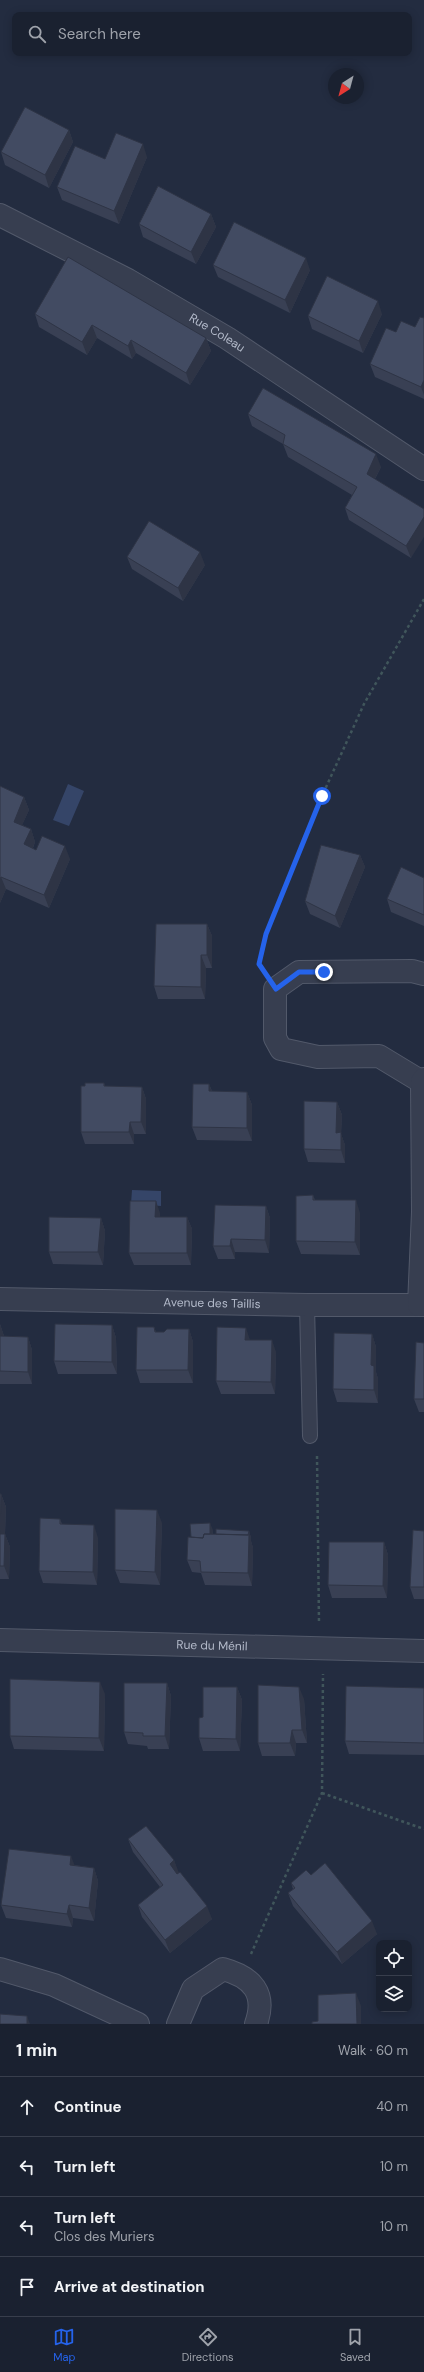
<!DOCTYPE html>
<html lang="en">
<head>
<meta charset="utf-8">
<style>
  :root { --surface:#1a2130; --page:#232938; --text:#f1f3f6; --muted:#9fa3ab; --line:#383e4c; --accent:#2563eb }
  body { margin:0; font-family:"DM Sans",sans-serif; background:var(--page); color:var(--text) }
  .controls { position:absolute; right:12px; bottom:12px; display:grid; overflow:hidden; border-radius:8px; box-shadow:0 2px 10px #0003 }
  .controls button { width:36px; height:36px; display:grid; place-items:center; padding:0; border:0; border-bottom:1px solid var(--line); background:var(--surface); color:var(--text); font:20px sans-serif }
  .compass { position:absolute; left:328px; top:68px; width:36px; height:36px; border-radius:50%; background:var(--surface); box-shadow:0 2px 10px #0003; rotate:216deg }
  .stop { position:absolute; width:12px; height:12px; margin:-9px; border:3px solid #2563eb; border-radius:50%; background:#fff }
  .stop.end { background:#2563eb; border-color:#fff; box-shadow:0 1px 4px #0008 }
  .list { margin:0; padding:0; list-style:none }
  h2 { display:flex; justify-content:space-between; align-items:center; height:52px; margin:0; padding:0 16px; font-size:17px }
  h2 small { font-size:13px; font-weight:400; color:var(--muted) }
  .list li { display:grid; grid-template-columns:26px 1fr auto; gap:12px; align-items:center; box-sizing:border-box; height:60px; padding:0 16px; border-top:1px solid var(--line) }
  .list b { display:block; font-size:15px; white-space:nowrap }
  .list p { margin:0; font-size:13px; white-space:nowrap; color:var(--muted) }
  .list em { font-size:13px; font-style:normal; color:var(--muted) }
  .icon { flex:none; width:22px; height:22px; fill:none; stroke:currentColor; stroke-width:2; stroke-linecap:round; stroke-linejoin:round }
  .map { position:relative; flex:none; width:424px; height:2024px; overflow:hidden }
  .search { position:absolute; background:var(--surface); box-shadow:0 2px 10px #0003; left:12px; right:12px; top:12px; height:44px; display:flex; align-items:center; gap:10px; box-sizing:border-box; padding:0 14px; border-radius:8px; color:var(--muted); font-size:15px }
  .sheet { height:292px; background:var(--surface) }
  nav { display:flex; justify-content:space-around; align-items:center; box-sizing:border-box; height:56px; border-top:1px solid var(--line); background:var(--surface); font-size:11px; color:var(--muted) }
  nav a { display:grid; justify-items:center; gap:2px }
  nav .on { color:var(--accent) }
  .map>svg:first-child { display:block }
  .water { fill:#354568 }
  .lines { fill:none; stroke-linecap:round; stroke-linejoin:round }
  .lane-casing { stroke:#52596a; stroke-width:16 }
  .street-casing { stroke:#52596a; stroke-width:24 }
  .path { stroke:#40565b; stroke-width:2.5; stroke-dasharray:3 3; stroke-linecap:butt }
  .lane { stroke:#373e50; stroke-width:14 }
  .street { stroke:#373e50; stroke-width:22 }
  .wall { fill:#394054 }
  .shaded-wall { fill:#2e3445 }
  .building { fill:#424b62; stroke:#2e3445 }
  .route { stroke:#2563eb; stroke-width:5 }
  .labels { text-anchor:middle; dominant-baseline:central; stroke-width:3; stroke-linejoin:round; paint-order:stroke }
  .street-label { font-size:12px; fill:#b3baca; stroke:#1c2335 }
</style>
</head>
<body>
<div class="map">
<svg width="424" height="2024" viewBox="0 0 424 2024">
  <rect width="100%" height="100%" fill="#232c40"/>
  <path class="water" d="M 68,784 L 84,791 L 69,826 L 53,820 Z
    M 132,1190 L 161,1191 L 161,1206 L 131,1204 Z"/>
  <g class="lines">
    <g class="lane-casing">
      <path id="lane" d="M 307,1305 L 310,1436"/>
    </g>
    <g class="street-casing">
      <g id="street">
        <path id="s1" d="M 0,215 L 128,280 L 227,338 L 424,469"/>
        <path d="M 422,1082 L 379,1056 L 318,1057 L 281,1049 L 275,1038 L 275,989 L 299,972 L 412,971 L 424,974"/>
        <path id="s2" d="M 0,1299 L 307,1305 L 424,1305"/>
        <path d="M 419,1305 L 423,1212 L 422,1082 L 424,1079"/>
        <path id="s3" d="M 0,1640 L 424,1651"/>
        <path d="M 0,1969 L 54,1985 L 138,2024"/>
        <path d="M 178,2024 L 193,1989 L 223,1969 C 252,1977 267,1993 256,2024"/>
      </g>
    </g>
    <path class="path" d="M 260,967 L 259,964 L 266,934 L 322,796 L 364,704 L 424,599
      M 317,1456 L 319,1623
      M 322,1793 L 424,1829
      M 251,1954 L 322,1793 L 323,1674"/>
    <use href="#lane" class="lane"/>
    <use href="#street" class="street"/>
  </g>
  <path class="wall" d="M 69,130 L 73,142 L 49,188 L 5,165 L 1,152 Z
    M 147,157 L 119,224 L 62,200 L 57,187 L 105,159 Z
    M 211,214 L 216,227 L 196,264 L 143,237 L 139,224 Z
    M 213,265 L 310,270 L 290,313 L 218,277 Z
    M 35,314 L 206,338 L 211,351 L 190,385 L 136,353 L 132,359 L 97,338 L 87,355 L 39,327 Z
    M 382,314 L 363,353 L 312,329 L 308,316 Z
    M 424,318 L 424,399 L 375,377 L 370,364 L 396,332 L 415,327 Z
    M 248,414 L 381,467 L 375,479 L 424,509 L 411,558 L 349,520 L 345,508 L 352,495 L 288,457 L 283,444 L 252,426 Z
    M 127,557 L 205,565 L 183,601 L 132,569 Z
    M 0,786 L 24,797 L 29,810 L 22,825 L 31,829 L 35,842 L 33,848 L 36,850 L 70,859 L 49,908 L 6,889 L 0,903 Z
    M 360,855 L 365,867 L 340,928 L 310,914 L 305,901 Z
    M 424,878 L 424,926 L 391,912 L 387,899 Z
    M 207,924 L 212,936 L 212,968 L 206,968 L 205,999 L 158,999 L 154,986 Z
    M 104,1083 L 105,1086 L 142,1087 L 146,1099 L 146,1134 L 134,1134 L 134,1144 L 85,1144 L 81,1132 L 85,1086 Z
    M 209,1084 L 212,1091 L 247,1092 L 252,1105 L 252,1141 L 197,1140 L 192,1127 Z
    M 337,1102 L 342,1115 L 341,1134 L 345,1145 L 345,1163 L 308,1162 L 304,1149 Z
    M 313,1195 L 315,1200 L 360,1213 L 360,1255 L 301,1254 L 296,1241 Z
    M 266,1206 L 270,1218 L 269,1253 L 235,1252 L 235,1259 L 218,1259 L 213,1246 Z
    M 160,1213 L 160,1217 L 187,1217 L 192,1229 L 191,1265 L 134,1265 L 129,1253 Z
    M 101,1218 L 105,1231 L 103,1265 L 53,1264 L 49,1252 Z
    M 0,1324 L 4,1336 L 28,1337 L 32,1350 L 32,1384 L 0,1384 Z
    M 112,1325 L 116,1338 L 117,1374 L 58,1374 L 54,1361 Z
    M 154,1327 L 156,1332 L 164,1332 L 189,1329 L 193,1342 L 193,1383 L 140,1383 L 136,1370 Z
    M 372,1334 L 376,1347 L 376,1372 L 378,1379 L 378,1403 L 337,1402 L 333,1389 Z
    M 250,1340 L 276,1352 L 275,1394 L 221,1394 L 216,1381 Z
    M 424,1343 L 424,1412 L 419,1412 L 414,1399 Z
    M 0,1494 L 1,1494 L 6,1507 L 5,1534 L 10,1547 L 9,1579 L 0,1579 Z
    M 60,1519 L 62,1524 L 98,1538 L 97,1585 L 43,1583 L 39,1571 Z
    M 162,1523 L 160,1585 L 120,1583 L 115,1570 Z
    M 213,1530 L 213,1534 L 216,1534 L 249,1531 L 251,1538 L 251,1541 L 253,1548 L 252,1586 L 205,1585 L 201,1573 L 192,1572 L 187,1560 L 191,1537 Z
    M 424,1531 L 424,1599 L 414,1599 L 410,1587 Z
    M 384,1542 L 388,1555 L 387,1598 L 332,1598 L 328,1585 Z
    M 167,1683 L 171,1696 L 169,1749 L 148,1749 L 147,1746 L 128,1744 L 124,1732 Z
    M 237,1687 L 242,1700 L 240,1751 L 203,1751 L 199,1738 L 203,1717 Z
    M 424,1688 L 424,1755 L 349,1754 L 345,1741 Z
    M 105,1694 L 104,1751 L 14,1749 L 10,1736 Z
    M 304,1699 L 307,1743 L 296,1743 L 295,1756 L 262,1756 L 258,1743 Z
    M 128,1839 L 174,1860 L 178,1873 L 212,1919 L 170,1953 L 142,1917 L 138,1905 L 160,1887 L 133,1852 Z
    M 74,1865 L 94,1868 L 98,1881 L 94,1921 L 73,1918 L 72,1927 L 6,1918 L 1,1905 Z
    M 311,1875 L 377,1934 L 342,1964 L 293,1906 L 288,1893 L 293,1889 L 291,1883 Z"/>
  <path class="shaded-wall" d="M 69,130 L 73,142 L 49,188 L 45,175 Z
    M 143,144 L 147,157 L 119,224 L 114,211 Z
    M 211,214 L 216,227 L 196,264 L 191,252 Z
    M 306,258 L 310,270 L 290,313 L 285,300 Z
    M 378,301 L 382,314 L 363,353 L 359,341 Z
    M 92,325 L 97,338 L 87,355 L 82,342 Z
    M 206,338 L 211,351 L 190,385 L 186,373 Z
    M 131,340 L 136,353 L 132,359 L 128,346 Z
    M 424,380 L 424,395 L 421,387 Z
    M 376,454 L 381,467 L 371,486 L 367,474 Z
    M 424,517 L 424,537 L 411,558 L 406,546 Z
    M 200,552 L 205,565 L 183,601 L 178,588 Z
    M 24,797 L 29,810 L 18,834 L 14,822 Z
    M 31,829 L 35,842 L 29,857 L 24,844 Z
    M 65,846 L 70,859 L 49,908 L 44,895 Z
    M 360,855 L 365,867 L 340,928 L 335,916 Z
    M 1,877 L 6,889 L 0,903 L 0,879 Z
    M 207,924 L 212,936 L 212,968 L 207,955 Z
    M 201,955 L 206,968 L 205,999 L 201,987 Z
    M 209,1084 L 214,1097 L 209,1091 Z
    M 142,1087 L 146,1099 L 146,1134 L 141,1122 Z
    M 247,1092 L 252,1105 L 252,1141 L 247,1128 Z
    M 337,1102 L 342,1115 L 341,1134 L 345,1145 L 345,1163 L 341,1150 L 336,1133 Z
    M 130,1122 L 134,1134 L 134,1144 L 129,1132 Z
    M 356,1200 L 360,1213 L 360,1255 L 355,1242 Z
    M 156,1201 L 160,1213 L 160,1229 L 155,1217 Z
    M 266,1206 L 270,1218 L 269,1253 L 265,1240 Z
    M 187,1217 L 192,1229 L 191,1265 L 187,1253 Z
    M 101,1218 L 105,1231 L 103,1265 L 98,1252 Z
    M 231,1239 L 235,1252 L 235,1259 L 230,1246 Z
    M 0,1324 L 4,1336 L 4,1349 L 0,1337 Z
    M 112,1325 L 116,1338 L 117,1374 L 112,1362 Z
    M 246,1328 L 250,1340 L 245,1340 Z
    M 189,1329 L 193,1342 L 193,1383 L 188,1370 Z
    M 372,1334 L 376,1347 L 376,1372 L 378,1379 L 378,1403 L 374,1390 L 371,1365 Z
    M 28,1337 L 32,1350 L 32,1384 L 28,1372 Z
    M 272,1340 L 276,1352 L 275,1394 L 271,1382 Z
    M 1,1494 L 6,1507 L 5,1534 L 10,1547 L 9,1579 L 4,1566 L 0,1534 Z
    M 157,1510 L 162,1523 L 160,1585 L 155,1572 Z
    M 210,1523 L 213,1530 L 212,1546 L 210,1540 Z
    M 94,1525 L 98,1538 L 97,1585 L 93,1572 Z
    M 249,1531 L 251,1538 L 251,1541 L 253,1548 L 252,1586 L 248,1573 Z
    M 384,1542 L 388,1555 L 387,1598 L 383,1586 Z
    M 100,1682 L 105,1694 L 104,1751 L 99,1738 Z
    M 167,1683 L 171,1696 L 169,1749 L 165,1736 Z
    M 237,1687 L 242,1700 L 240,1751 L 236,1739 Z
    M 299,1687 L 304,1699 L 307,1743 L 302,1730 Z
    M 292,1730 L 296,1743 L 295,1756 L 290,1743 Z
    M 71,1856 L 76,1869 L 70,1865 Z
    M 174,1860 L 179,1873 L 174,1876 L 170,1864 Z
    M 94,1868 L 98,1881 L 94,1921 L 89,1908 Z
    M 69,1905 L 73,1918 L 72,1927 L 67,1914 Z
    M 207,1906 L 212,1919 L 170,1953 L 165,1940 Z
    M 372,1921 L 377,1934 L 342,1964 L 337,1952 Z
    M 356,1993 L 361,2006 L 361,2024 L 357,2024 Z
    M 27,2016 L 30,2024 L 27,2024 Z"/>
  <path class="building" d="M 25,107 L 69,130 L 45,175 L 1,152 Z
    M 116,133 L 143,144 L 114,211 L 57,187 L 75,146 L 105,159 Z
    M 158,186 L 211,214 L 191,252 L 139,224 Z
    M 234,222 L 306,258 L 285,300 L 213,265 Z
    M 68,257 L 206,338 L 186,373 L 131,340 L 128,346 L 92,325 L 82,342 L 35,314 Z
    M 327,276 L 378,301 L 359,341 L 308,316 Z
    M 420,317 L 424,318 L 424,380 L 421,387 L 370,364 L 386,328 L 396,332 L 401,321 L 415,327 Z
    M 263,388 L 376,454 L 367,474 L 424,509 L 424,517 L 406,546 L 345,508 L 357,487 L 283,444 L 285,435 L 248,414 Z
    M 149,521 L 200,552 L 178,588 L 127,557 Z
    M 0,786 L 24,797 L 14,822 L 31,829 L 24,844 L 36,850 L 42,836 L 65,846 L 44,895 L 1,877 L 0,879 Z
    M 321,845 L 360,855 L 335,916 L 305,901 Z
    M 401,867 L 424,878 L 424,915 L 387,899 Z
    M 156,924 L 207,924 L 207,955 L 201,955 L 201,987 L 154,986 Z
    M 85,1083 L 104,1083 L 104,1086 L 142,1087 L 141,1122 L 130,1122 L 129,1132 L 81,1132 L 81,1086 L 85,1086 Z
    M 193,1084 L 209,1084 L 209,1091 L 247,1092 L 247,1128 L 192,1127 Z
    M 304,1101 L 337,1102 L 336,1133 L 341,1132 L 341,1150 L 304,1149 Z
    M 313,1195 L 313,1200 L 356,1200 L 355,1242 L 296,1241 L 296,1196 Z
    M 130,1201 L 156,1201 L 155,1217 L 187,1217 L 187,1253 L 129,1253 Z
    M 215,1205 L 266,1206 L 265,1240 L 231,1239 L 230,1246 L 213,1246 Z
    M 49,1217 L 101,1218 L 98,1252 L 49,1252 Z
    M 55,1324 L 112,1325 L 112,1362 L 54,1361 Z
    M 137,1327 L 154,1327 L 155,1332 L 164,1332 L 167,1329 L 189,1329 L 188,1370 L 136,1370 Z
    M 217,1327 L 246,1328 L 245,1340 L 272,1340 L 271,1382 L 216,1381 Z
    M 334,1333 L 372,1334 L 371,1365 L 374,1366 L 374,1390 L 333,1389 Z
    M 0,1336 L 28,1337 L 28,1372 L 0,1371 Z
    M 416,1342 L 424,1343 L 424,1399 L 414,1399 Z
    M 0,1494 L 1,1494 L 0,1534 L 5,1534 L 4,1566 L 0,1566 Z
    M 115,1509 L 157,1510 L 155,1572 L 115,1570 Z
    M 40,1518 L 60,1519 L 60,1524 L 94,1525 L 93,1572 L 39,1571 Z
    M 210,1523 L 210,1534 L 204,1534 L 203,1538 L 191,1537 L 190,1524 Z
    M 216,1529 L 249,1531 L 248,1535 L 216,1534 Z
    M 413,1530 L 424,1531 L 424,1587 L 410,1587 Z
    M 204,1534 L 249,1535 L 248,1573 L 201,1572 L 200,1561 L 187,1560 L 188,1537 L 203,1538 Z
    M 329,1542 L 384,1542 L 383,1586 L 328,1585 Z
    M 10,1679 L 100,1682 L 99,1738 L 10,1736 Z
    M 124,1683 L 167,1683 L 165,1736 L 143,1736 L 143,1733 L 124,1732 Z
    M 258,1685 L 299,1687 L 302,1730 L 292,1730 L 290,1743 L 258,1743 Z
    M 346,1686 L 424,1688 L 424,1743 L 345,1741 Z
    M 203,1687 L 237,1687 L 236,1739 L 199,1738 L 199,1718 L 203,1717 Z
    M 146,1826 L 174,1860 L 170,1864 L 177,1874 L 180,1872 L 207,1906 L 165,1940 L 138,1905 L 163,1885 L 128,1839 Z
    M 9,1849 L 71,1856 L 70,1865 L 94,1868 L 89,1908 L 69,1905 L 67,1914 L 1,1905 Z
    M 325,1863 L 372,1921 L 337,1952 L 288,1893 L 295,1888 L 291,1883 L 306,1870 L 311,1875 Z
    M 356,1993 L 357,2024 L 312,2024 L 312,2022 L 318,2021 L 318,1995 Z
    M 0,2014 L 27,2016 L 27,2024 L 0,2024 Z"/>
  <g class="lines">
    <path class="route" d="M 322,796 L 266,934 L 259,964 L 276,989 L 299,972 L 324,972"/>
  </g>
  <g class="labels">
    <g class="street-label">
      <text stroke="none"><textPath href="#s1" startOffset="247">Rue Coleau</textPath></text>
      <text stroke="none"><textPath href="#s2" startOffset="212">Avenue des Taillis</textPath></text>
      <text stroke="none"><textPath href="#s3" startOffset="212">Rue du Ménil</textPath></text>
    </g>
  </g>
</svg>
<div class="controls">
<button><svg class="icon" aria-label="locate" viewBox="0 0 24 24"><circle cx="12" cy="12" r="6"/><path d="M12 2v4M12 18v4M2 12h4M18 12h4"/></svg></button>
<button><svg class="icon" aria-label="layers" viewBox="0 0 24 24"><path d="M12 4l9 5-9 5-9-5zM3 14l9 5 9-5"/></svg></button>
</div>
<svg class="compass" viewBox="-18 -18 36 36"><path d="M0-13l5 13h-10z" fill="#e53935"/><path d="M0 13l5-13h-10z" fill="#9fa3ab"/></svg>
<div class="stop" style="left:322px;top:796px"></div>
<div class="stop end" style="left:324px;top:972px"></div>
<div class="search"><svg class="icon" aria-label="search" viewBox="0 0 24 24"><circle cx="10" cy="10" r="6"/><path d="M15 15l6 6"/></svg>Search here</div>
</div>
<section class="sheet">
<h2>1 min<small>Walk · 60 m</small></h2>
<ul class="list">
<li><svg class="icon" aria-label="ahead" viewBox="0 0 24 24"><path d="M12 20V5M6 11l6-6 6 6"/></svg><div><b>Continue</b></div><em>40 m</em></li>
<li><svg class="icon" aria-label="left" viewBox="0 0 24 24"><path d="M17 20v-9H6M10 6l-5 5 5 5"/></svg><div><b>Turn left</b></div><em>10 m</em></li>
<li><svg class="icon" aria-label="left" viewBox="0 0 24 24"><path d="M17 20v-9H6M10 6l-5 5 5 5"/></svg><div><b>Turn left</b><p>Clos des Muriers</p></div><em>10 m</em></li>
<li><svg class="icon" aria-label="arrive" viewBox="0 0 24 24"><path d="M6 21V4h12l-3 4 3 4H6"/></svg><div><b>Arrive at destination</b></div></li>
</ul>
</section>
<nav>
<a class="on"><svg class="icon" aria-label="map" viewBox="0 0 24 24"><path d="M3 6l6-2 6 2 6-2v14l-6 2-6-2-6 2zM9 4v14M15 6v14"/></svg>Map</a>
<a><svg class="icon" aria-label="directions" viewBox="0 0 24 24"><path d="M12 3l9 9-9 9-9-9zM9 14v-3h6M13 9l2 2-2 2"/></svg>Directions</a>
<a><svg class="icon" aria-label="saved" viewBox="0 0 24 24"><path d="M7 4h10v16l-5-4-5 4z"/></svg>Saved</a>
</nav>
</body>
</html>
